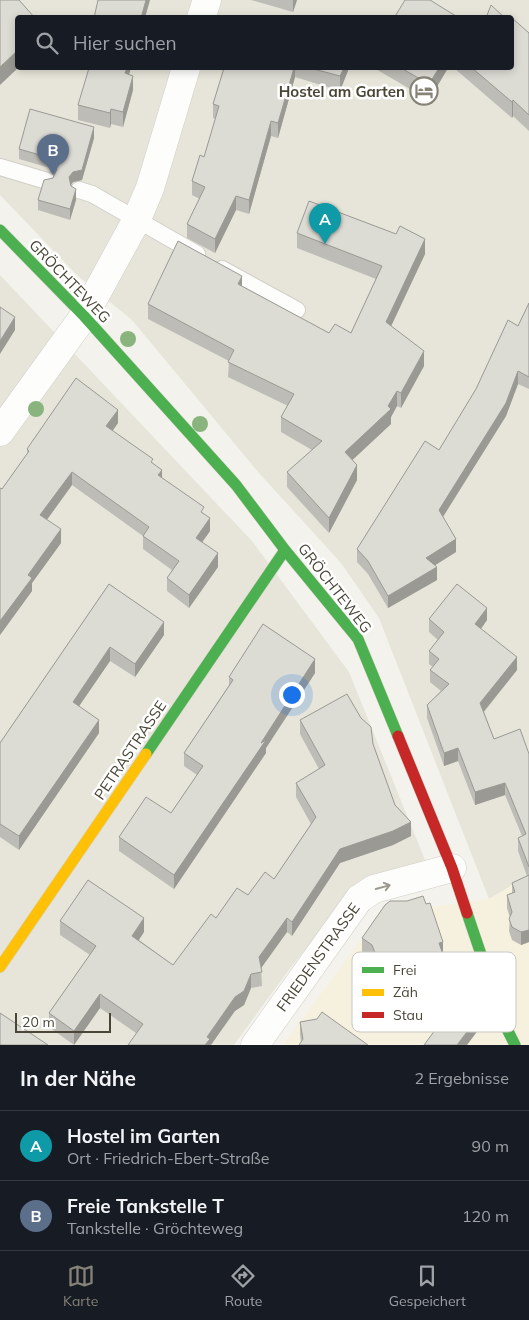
<!DOCTYPE html>
<html lang="de">
<head>
<meta charset="utf-8">
<style>
  :root { --surface:#171b24; --page:#20242c; --text:#f1f3f6; --muted:#9ea1a6; --line:#363941; --accent:#858276 }
  body { margin:0; font-family:Mulish,sans-serif; background:var(--page); color:var(--text) }
  .scale { position:absolute; left:15px; bottom:12px; width:96px; box-sizing:border-box; padding-left:5px; border:2px solid #4a4637; border-top:0; font-size:14px; line-height:18px; white-space:nowrap; color:#4a4637; -webkit-text-stroke:4px #fff; paint-order:stroke }
  .you { position:absolute; left:291px; top:694px; width:18px; height:18px; margin:-12px; border:4px solid #fff; border-radius:50%; background:#1a73e8; box-shadow:0 0 0 8px #1a73e833 }
  .badge { display:grid; place-items:center; width:32px; height:32px; border-radius:50%; background:var(--accent); color:#fff; font-size:16px; font-weight:700 }
  .pin { position:absolute; translate:-50% -41px; filter:drop-shadow(0 1px 2px #0008) }
  .pin::after { content:''; position:absolute; top:26px; width:18px; height:15px; background:inherit; clip-path:polygon(0 0,100% 0,50% 100%) }
  .list { margin:0; padding:0; list-style:none }
  h2 { display:flex; justify-content:space-between; align-items:center; height:65px; margin:0; padding:0 20px; font-size:21px }
  h2 small { font-size:16px; font-weight:400; color:var(--muted) }
  .list li { display:grid; grid-template-columns:32px 1fr auto; gap:15px; align-items:center; box-sizing:border-box; height:70px; padding:0 20px; border-top:1px solid var(--line) }
  .list b { display:block; font-size:19px; white-space:nowrap }
  .list p { margin:0; font-size:16px; white-space:nowrap; color:var(--muted) }
  .list em { font-size:16px; font-style:normal; color:var(--muted) }
  .icon { flex:none; width:28px; height:28px; fill:none; stroke:currentColor; stroke-width:2; stroke-linecap:round; stroke-linejoin:round }
  .map { position:relative; flex:none; width:529px; height:1045px; overflow:hidden }
  .search { position:absolute; background:var(--surface); box-shadow:0 2px 8px #0003; left:15px; right:15px; top:15px; height:55px; display:flex; align-items:center; gap:12px; box-sizing:border-box; padding:0 18px; border-radius:5px; color:var(--muted); font-size:19px }
  .sheet { height:205px; background:var(--surface) }
  nav { display:flex; justify-content:space-around; align-items:center; box-sizing:border-box; height:70px; border-top:1px solid var(--line); background:var(--surface); font-size:14px; color:var(--muted) }
  nav a { display:grid; justify-items:center; gap:2px }
  nav .on { color:var(--accent) }
  .map>svg:first-child { display:block }
  .residential { fill:#e7e5d9; fill-rule:evenodd }
  .commercial { fill:#f6f1de }
  .lines { fill:none; stroke-linecap:round; stroke-linejoin:round }
  .lane-casing { stroke:#d1d0c9; stroke-width:18 }
  .street-casing { stroke:#d1d0c9; stroke-width:29 }
  .fast-casing { stroke:#d3d2c3; stroke-width:12 }
  .slow-casing { stroke:#d3d2c3; stroke-width:12 }
  .jam-casing { stroke:#d3d2c3; stroke-width:12 }
  .lane { stroke:#fdfdfc; stroke-width:16 }
  .street { stroke:#fdfdfc; stroke-width:28 }
  .fast { stroke:#4caf50; stroke-width:11 }
  .slow { stroke:#ffc107; stroke-width:11 }
  .jam { stroke:#c62828; stroke-width:11 }
  .tree { fill:#8ab47e }
  .wall { fill:#bdbcb6 }
  .shaded-wall { fill:#9a9994 }
  .building { fill:#dcdbd4; stroke:#9a9994 }
  .oneway { stroke:#9b9890 }
  .labels { text-anchor:middle; dominant-baseline:central; stroke-width:5; stroke-linejoin:round; paint-order:stroke }
  .poi-label { font-size:15px; font-weight:bold; fill:#4a4637; stroke:#fff; text-anchor:end }
  .street-label { font-size:15px; fill:#4a4637; stroke:#fff }
  .key { fill:#fff; stroke:#c9c8c3; stroke-width:1 }
  .key-label { font-size:14px; fill:#4a4637 }
</style>
</head>
<body>
<div class="map">
<svg width="529" height="1045" viewBox="0 0 529 1045">
  <rect width="100%" height="100%" fill="#f3f2ec"/>
  <path class="residential" d="M 0,0 L 529,0 L 529,875 L 489,899 L 379,618 L 341,563 L 259,473 L 132,320 L 77,275 L 0,195 ZM 18,18 L 512,18 L 512,68 L 18,68 Z
    M 0,275 L 252,541 L 349,672 L 427,865 L 355,887 L 288,971 L 234,1045 L 0,1045 Z"/>
  <path class="commercial" d="M 529,875 L 529,1045 L 283,1045 L 380,914 L 489,899 Z"/>
  <g class="lines">
    <g class="lane-casing">
      <path id="lane" d="M 0,167 L 47,181
        M 79,190 L 92,194 L 197,254
        M 222,269 L 297,310"/>
    </g>
    <g class="street-casing">
      <path id="street" d="M 201,18 L 207,0
        M 0,432 L 84,316 L 136,221 L 150,188 L 186,68
        M 255,1045 L 359,899 L 374,889 L 452,868"/>
    </g>
    <g class="fast-casing">
      <path id="fast" d="M 0,230 L 84,316 L 236,485 L 285,550 L 358,639 L 398,736
        M 146,754 L 285,550
        M 467,913 L 505,1025 L 515,1045"/>
    </g>
    <g class="slow-casing">
      <path id="slow" d="M 0,967 L 146,754"/>
    </g>
    <g class="jam-casing">
      <path id="jam" d="M 398,736 L 452,868 L 467,913"/>
    </g>
    <use href="#lane" class="lane"/>
    <use href="#street" class="street"/>
    <use href="#fast" class="fast"/>
    <use href="#slow" class="slow"/>
    <use href="#jam" class="jam"/>
  </g>
  <g class="tree">
    <circle cx="128" cy="339" r="8"/>
    <circle cx="36" cy="409" r="8"/>
    <circle cx="200" cy="424" r="8"/>
  </g>
  <path class="wall" d="M 251,0 L 297,0 L 293,12 Z
    M 529,33 L 529,131 L 513,116 L 512,118 L 454,68 L 512,68 Z
    M 224,68 L 349,68 L 340,91 L 295,77 L 278,138 L 271,136 L 249,214 L 236,210 L 215,253 L 187,238 L 187,224 L 200,199 L 192,195 L 192,181 L 204,157 L 216,119 L 213,118 L 213,104 Z
    M 374,68 L 448,68 L 429,100 Z
    M 129,74 L 133,90 L 123,127 L 111,124 L 110,128 L 78,120 L 78,105 Z
    M 94,138 L 82,180 L 73,182 L 71,185 L 76,200 L 70,220 L 38,210 L 38,200 L 54,176 L 50,171 L 50,168 L 19,159 L 19,149 Z
    M 297,233 L 425,254 L 391,326 L 424,366 L 401,408 L 397,406 L 391,417 L 391,424 L 352,460 L 357,480 L 329,533 L 287,487 L 287,472 L 312,450 L 281,432 L 281,417 L 288,406 L 228,377 L 229,361 L 148,319 L 148,304 L 242,286 L 329,333 L 351,333 L 376,279 L 297,248 Z
    M 529,303 L 529,389 L 518,384 L 506,416 L 443,517 L 456,552 L 435,565 L 437,580 L 388,608 L 368,574 L 357,562 L 357,549 L 439,450 L 518,326 Z
    M 118,423 L 112,431 L 153,463 L 162,478 L 204,514 L 210,531 L 202,542 L 218,567 L 189,608 L 167,591 L 167,578 L 172,570 L 143,549 L 143,536 L 72,485 L 47,520 L 61,543 L 32,583 L 32,591 L 0,635 L 0,488 L 2,489 L 27,454 L 27,449 Z
    M 109,584 L 164,635 L 135,677 L 110,661 L 79,706 L 99,733 L 19,850 L 0,837 L 0,743 Z
    M 429,619 L 487,620 L 481,629 L 517,670 L 484,712 L 494,739 L 529,754 L 529,942 L 521,945 L 512,940 L 509,931 L 510,918 L 507,908 L 507,895 L 512,893 L 512,883 L 527,876 L 518,851 L 518,838 L 522,836 L 505,795 L 475,805 L 458,761 L 444,766 L 427,718 L 427,705 L 441,691 L 430,682 L 430,670 L 433,667 L 429,664 L 429,651 L 438,640 L 429,632 Z
    M 315,673 L 266,748 L 266,753 L 174,889 L 119,851 L 119,837 L 171,813 L 197,775 L 184,766 L 184,753 L 229,685 L 229,677 Z
    M 300,720 L 373,744 L 395,805 L 411,836 L 393,845 L 340,863 L 292,936 L 287,932 L 261,968 L 262,986 L 251,988 L 244,1005 L 235,1011 L 136,1033 L 100,1008 L 74,1045 L 49,1027 L 49,1013 L 90,955 L 60,935 L 60,921 L 144,932 L 139,940 L 173,965 L 216,918 L 248,895 L 274,879 L 311,824 L 296,797 L 296,783 L 319,769 L 300,734 Z
    M 362,938 L 443,955 L 450,993 L 391,1013 L 372,962 L 362,955 Z
    M 317,1019 L 301,1042 L 300,1035 L 300,1022 Z"/>
  <path class="shaded-wall" d="M 146,0 L 150,0 L 145,18 L 141,18 Z
    M 293,0 L 297,0 L 293,12 Z
    M 18,50 L 18,68 L 0,85 L 0,67 Z
    M 127,68 L 131,68 L 125,88 L 125,73 Z
    M 294,68 L 295,68 L 295,77 L 278,138 L 278,123 Z
    M 344,68 L 349,68 L 340,91 L 340,76 Z
    M 439,68 L 448,68 L 429,100 L 429,84 Z
    M 133,76 L 133,90 L 123,127 L 123,112 Z
    M 513,100 L 513,116 L 512,118 L 512,102 Z
    M 111,109 L 111,124 L 110,128 L 110,113 Z
    M 271,121 L 271,136 L 249,214 L 249,200 Z
    M 94,127 L 94,138 L 82,180 L 73,182 L 69,188 L 69,177 L 73,172 Z
    M 76,189 L 76,200 L 70,220 L 70,209 Z
    M 236,196 L 236,210 L 215,253 L 215,239 Z
    M 425,239 L 425,254 L 386,337 L 386,322 Z
    M 242,276 L 242,291 L 238,284 Z
    M 15,317 L 15,330 L 0,354 L 0,341 Z
    M 424,351 L 424,366 L 401,408 L 401,393 Z
    M 518,371 L 518,384 L 506,416 L 439,523 L 439,510 Z
    M 397,391 L 397,406 L 391,417 L 391,424 L 345,467 L 345,452 L 388,406 Z
    M 118,410 L 118,423 L 106,440 L 106,426 Z
    M 357,465 L 357,480 L 329,533 L 329,518 Z
    M 162,470 L 162,483 L 158,475 Z
    M 72,472 L 72,485 L 40,529 L 40,515 Z
    M 210,518 L 210,531 L 196,551 L 196,538 Z
    M 61,529 L 61,543 L 32,583 L 32,591 L 0,635 L 0,621 L 28,575 Z
    M 456,539 L 456,552 L 426,571 L 426,558 Z
    M 218,553 L 218,567 L 189,608 L 189,595 Z
    M 437,567 L 437,580 L 388,608 L 388,596 Z
    M 487,608 L 487,620 L 475,637 L 475,624 Z
    M 164,622 L 164,635 L 135,677 L 135,664 Z
    M 110,647 L 110,661 L 73,715 L 73,702 Z
    M 517,657 L 517,670 L 480,716 L 480,703 Z
    M 315,659 L 315,673 L 266,748 L 266,753 L 174,889 L 174,875 Z
    M 99,720 L 99,733 L 19,850 L 19,836 Z
    M 458,748 L 458,761 L 444,766 L 444,753 Z
    M 505,783 L 505,795 L 475,805 L 475,792 Z
    M 411,822 L 411,836 L 393,845 L 340,863 L 292,936 L 292,922 L 340,849 Z
    M 144,918 L 144,932 L 132,950 L 132,936 Z
    M 287,918 L 287,932 L 259,971 L 259,957 Z
    M 529,930 L 529,942 L 521,945 L 521,932 Z
    M 443,942 L 443,959 L 439,943 Z
    M 251,974 L 251,988 L 244,1005 L 235,1011 L 211,1045 L 205,1045 L 207,1037 Z
    M 450,975 L 450,993 L 391,1013 L 391,995 Z
    M 100,994 L 100,1008 L 74,1045 L 74,1031 Z
    M 482,1012 L 482,1025 L 467,1045 L 457,1045 Z"/>
  <path class="building" d="M 0,0 L 19,0 L 35,18 L 18,18 L 18,50 L 0,67 Z
    M 98,0 L 146,0 L 141,18 L 94,18 Z
    M 405,0 L 430,0 L 459,18 L 394,18 Z
    M 491,5 L 505,18 L 486,18 Z
    M 512,18 L 529,33 L 529,115 L 513,100 L 512,102 L 472,68 L 512,68 Z
    M 89,68 L 127,68 L 125,73 L 133,76 L 123,112 L 111,109 L 110,113 L 78,105 Z
    M 224,68 L 294,68 L 278,123 L 271,121 L 249,200 L 236,196 L 215,239 L 187,224 L 205,187 L 192,181 L 200,155 L 204,157 L 219,106 L 213,104 Z
    M 310,68 L 344,68 L 340,76 Z
    M 401,68 L 439,68 L 429,84 Z
    M 30,109 L 94,127 L 82,170 L 73,172 L 69,177 L 71,186 L 76,189 L 70,209 L 38,200 L 44,180 L 53,178 L 57,169 L 50,161 L 51,158 L 19,149 Z
    M 309,201 L 396,234 L 400,226 L 425,239 L 386,322 L 424,351 L 401,393 L 397,391 L 388,406 L 391,409 L 345,452 L 357,465 L 329,518 L 287,472 L 322,441 L 281,417 L 294,394 L 228,362 L 234,350 L 148,304 L 178,241 L 242,276 L 238,284 L 329,333 L 335,324 L 351,333 L 382,266 L 297,233 Z
    M 529,303 L 529,377 L 518,371 L 506,403 L 439,510 L 456,539 L 426,558 L 437,567 L 388,596 L 368,561 L 357,549 L 425,441 L 439,450 L 476,389 L 508,320 L 518,326 Z
    M 0,307 L 15,317 L 0,341 Z
    M 76,378 L 118,410 L 106,426 L 153,459 L 151,462 L 162,470 L 158,475 L 204,507 L 201,512 L 210,518 L 196,538 L 218,553 L 189,595 L 167,578 L 179,561 L 143,536 L 149,527 L 72,472 L 40,515 L 61,529 L 28,575 L 32,578 L 0,621 L 0,488 L 2,489 L 29,451 L 27,449 Z
    M 109,584 L 164,622 L 135,664 L 110,647 L 73,702 L 99,720 L 19,836 L 0,824 L 0,743 Z
    M 457,584 L 487,608 L 475,624 L 517,657 L 480,703 L 494,739 L 520,729 L 529,754 L 529,867 L 518,838 L 526,834 L 505,783 L 475,792 L 458,748 L 444,753 L 427,705 L 449,684 L 430,670 L 439,659 L 429,651 L 444,632 L 429,619 Z
    M 263,624 L 315,659 L 261,743 L 266,740 L 174,875 L 119,837 L 146,797 L 171,813 L 203,766 L 184,753 L 233,680 L 229,677 Z
    M 347,694 L 361,718 L 371,727 L 373,744 L 395,805 L 411,822 L 393,831 L 340,849 L 292,922 L 287,918 L 259,957 L 262,972 L 251,974 L 244,991 L 235,997 L 207,1037 L 210,1039 L 205,1045 L 128,1045 L 143,1024 L 100,994 L 74,1031 L 49,1013 L 96,946 L 60,921 L 88,880 L 144,918 L 132,936 L 173,965 L 211,914 L 216,918 L 237,888 L 248,895 L 265,872 L 274,879 L 316,817 L 296,783 L 325,765 L 300,720 Z
    M 529,875 L 529,930 L 521,932 L 512,927 L 509,919 L 512,912 L 507,895 L 515,892 L 512,883 Z
    M 423,896 L 426,904 L 430,903 L 443,942 L 439,943 L 450,975 L 391,995 L 372,945 L 362,938 L 385,905 L 390,901 L 407,901 Z
    M 471,981 L 482,1012 L 457,1045 L 424,1045 Z
    M 322,1012 L 368,1045 L 299,1045 L 303,1039 L 300,1022 L 317,1019 Z
    M 0,1013 L 48,1045 L 0,1045 Z"/>
  <defs><path id="oneway-shaft" d="M-6 0H5M1.5-3L5.5 0L1.5 3" fill="none" stroke-width="1.6" stroke-linecap="round" stroke-linejoin="round" transform="scale(1.25)"/></defs>
  <use class="oneway" href="#oneway-shaft" transform="translate(383 887) rotate(-15)"/>
  <defs>
    <g id="hotel-ring" transform="scale(1.4375)"><circle r="9.5" fill="#fff" stroke="#858276" stroke-width="1.5"/><path d="M-6-4.5h1.5V1H6V5H4.5V3h-9V5H-6ZM-4 0a1.8 1.8 0 1 1 3.6 0ZM.5 0V-2.5h3Q6-2.5 6 0Z" fill="#858276"/></g>
  </defs>
  <g fill-rule="evenodd">
    <use href="#hotel-ring" x="424" y="91"/>
  </g>
  <g class="labels">
    <g class="poi-label">
      <text x="405" y="91">Hostel am Garten</text>
    </g>
    <g class="street-label">
      <text transform="translate(70 281) rotate(46)">GRÖCHTEWEG</text>
      <text transform="translate(335 588) rotate(52)">GRÖCHTEWEG</text>
      <text transform="translate(130 750) rotate(-56)">PETRASTRASSE</text>
      <text transform="translate(318 957) rotate(-54)">FRIEDENSTRASSE</text>
    </g>
  </g>
  <rect x="352" y="952" width="164" height="80" rx="8" class="key"/>
  <rect x="362" y="967" width="22" height="6" fill="#4caf50"/>
  <rect x="362" y="989" width="22" height="7" fill="#ffc107"/>
  <rect x="362" y="1012" width="22" height="6" fill="#c62828"/>
  <g class="key-label">
    <text x="393" y="975">Frei</text>
    <text x="393" y="997">Zäh</text>
    <text x="393" y="1020">Stau</text>
  </g>
</svg>
<div class="scale">20 m</div>
<div class="you"></div>
<div class="pin badge" style="left:325px;top:244px;background:#0f9aa8">A</div>
<div class="pin badge" style="left:53px;top:175px;background:#5c6f8a">B</div>
<div class="search"><svg class="icon" aria-label="search" viewBox="0 0 24 24"><circle cx="10" cy="10" r="6"/><path d="M15 15l6 6"/></svg>Hier suchen</div>
</div>
<section class="sheet">
<h2>In der Nähe<small>2 Ergebnisse</small></h2>
<ul class="list">
<li><span class="badge" style="background:#0f9aa8">A</span><div><b>Hostel im Garten</b><p>Ort · Friedrich-Ebert-Straße</p></div><em>90 m</em></li>
<li><span class="badge" style="background:#5c6f8a">B</span><div><b>Freie Tankstelle T</b><p>Tankstelle · Gröchteweg</p></div><em>120 m</em></li>
</ul>
</section>
<nav>
<a class="on"><svg class="icon" aria-label="map" viewBox="0 0 24 24"><path d="M3 6l6-2 6 2 6-2v14l-6 2-6-2-6 2zM9 4v14M15 6v14"/></svg>Karte</a>
<a><svg class="icon" aria-label="directions" viewBox="0 0 24 24"><path d="M12 3l9 9-9 9-9-9zM9 14v-3h6M13 9l2 2-2 2"/></svg>Route</a>
<a><svg class="icon" aria-label="saved" viewBox="0 0 24 24"><path d="M7 4h10v16l-5-4-5 4z"/></svg>Gespeichert</a>
</nav>
</body>
</html>
